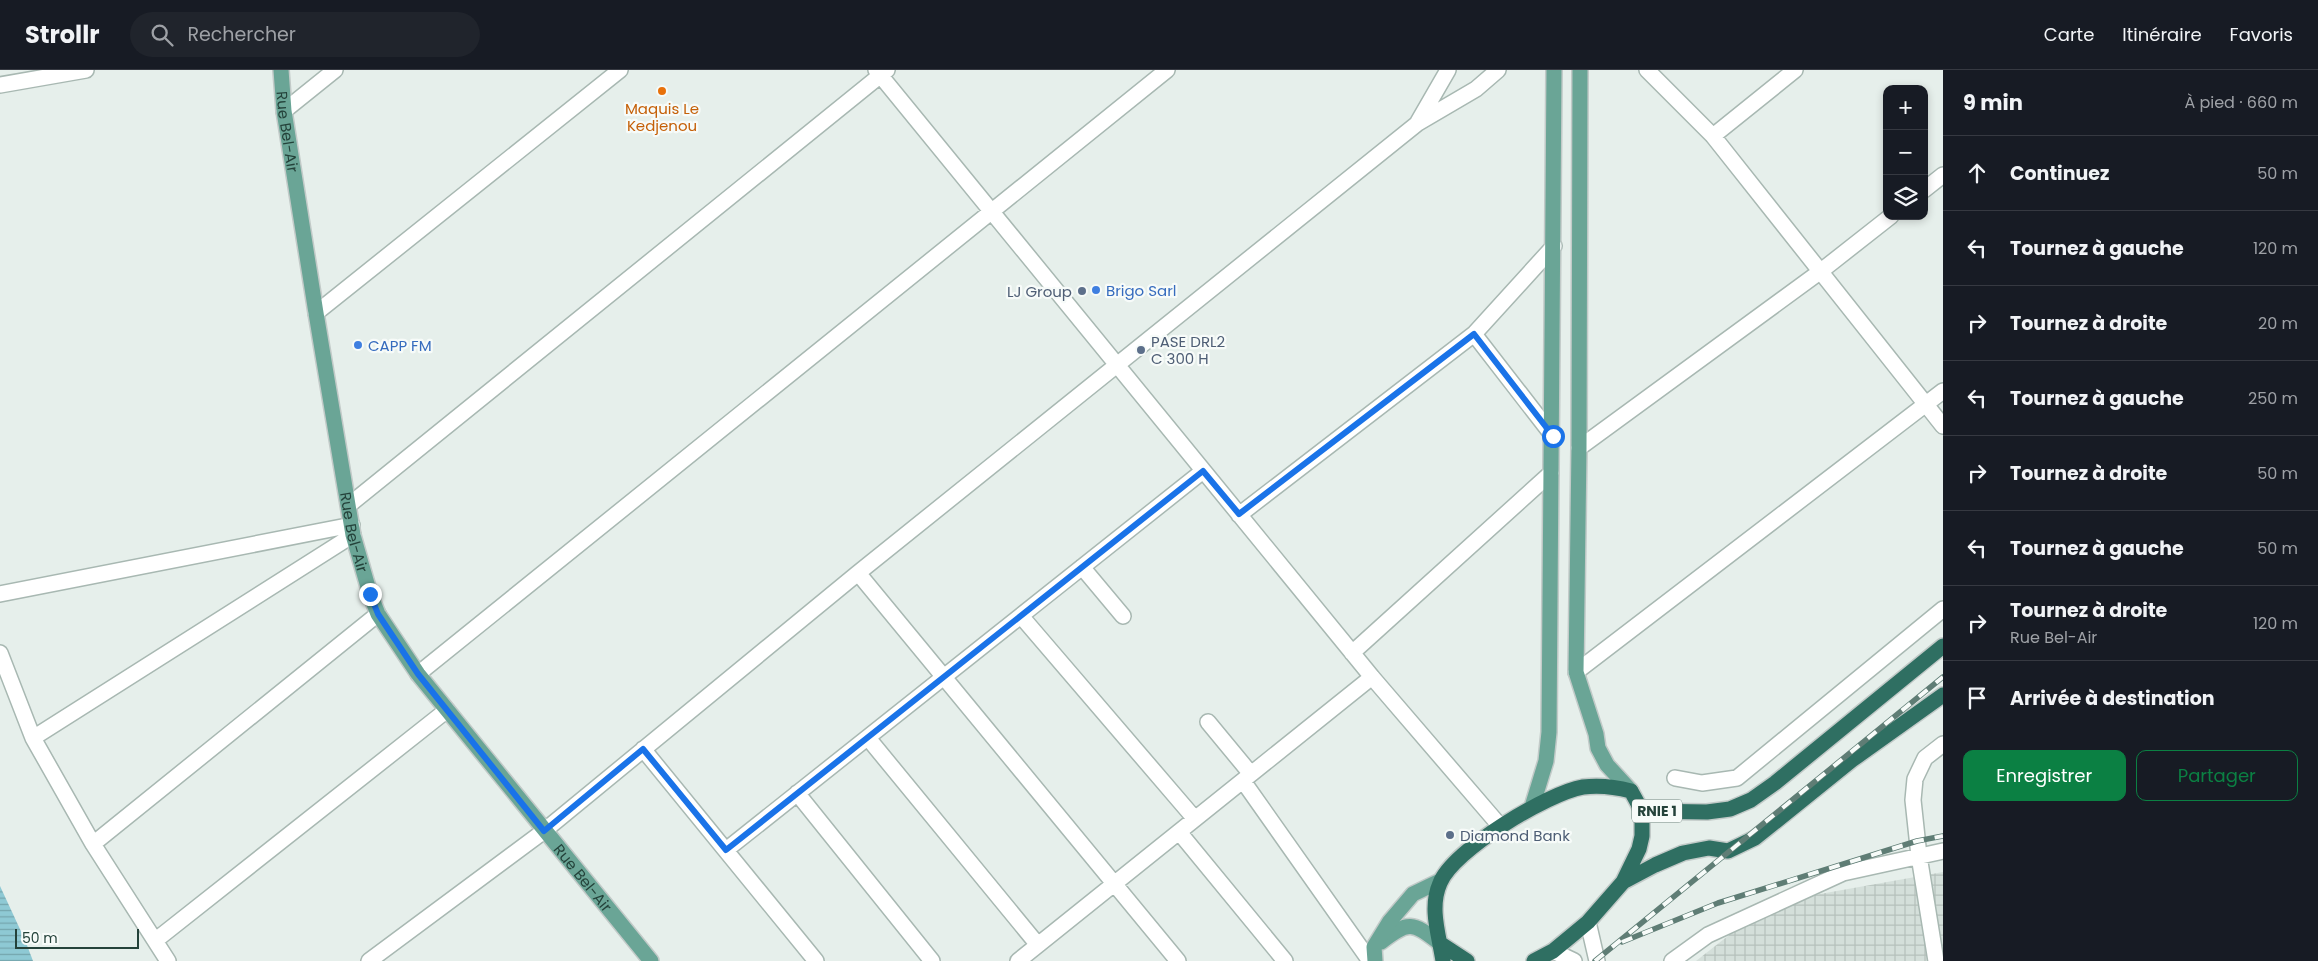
<!DOCTYPE html>
<html lang="fr">
<head>
<meta charset="utf-8">
<style>
  :root { --surface:#171b24; --page:#20242c; --text:#f1f3f6; --muted:#9ea1a6; --line:#363941; --accent:#0b8043 }
  body { margin:0; font-family:Poppins,sans-serif; background:var(--page); color:var(--text) }
  .controls { position:absolute; right:15px; top:15px; display:grid; overflow:hidden; border-radius:10px; box-shadow:0 2px 8px #0003 }
  .controls button { width:45px; height:45px; display:grid; place-items:center; padding:0; border:0; border-bottom:1px solid var(--line); background:var(--surface); color:var(--text); font:25px sans-serif }
  .scale { position:absolute; left:15px; bottom:12px; width:124px; box-sizing:border-box; padding-left:5px; border:2px solid #24423a; border-top:0; font-size:14px; line-height:18px; white-space:nowrap; color:#24423a; -webkit-text-stroke:4px #f7fbf9; paint-order:stroke }
  .stop { position:absolute; width:15px; height:15px; margin:-11px; border:4px solid #1a73e8; border-radius:50%; background:#fff }
  .stop.end { background:#1a73e8; border-color:#fff; box-shadow:0 1px 5px #0008 }
  .list { margin:0; padding:0; list-style:none }
  h2 { display:flex; justify-content:space-between; align-items:center; height:65px; margin:0; padding:0 20px; font-size:21px }
  h2 small { font-size:16px; font-weight:400; color:var(--muted) }
  .list li { display:grid; grid-template-columns:32px 1fr auto; gap:15px; align-items:center; box-sizing:border-box; height:75px; padding:0 20px; border-top:1px solid var(--line) }
  .list b { display:block; font-size:19px; white-space:nowrap }
  .list p { margin:0; font-size:16px; white-space:nowrap; color:var(--muted) }
  .list em { font-size:16px; font-style:normal; color:var(--muted) }
  .actions { display:flex; gap:10px; padding:15px 20px }
  .actions a { flex:1; padding:11px 0; border:1px solid var(--accent); border-radius:10px; text-align:center; font-size:18px; color:var(--accent) }
  .actions .main { background:var(--accent); color:#fff }
  .icon { flex:none; width:28px; height:28px; fill:none; stroke:currentColor; stroke-width:2; stroke-linecap:round; stroke-linejoin:round }
  .map { position:relative; flex:none; width:1943px; height:891px; overflow:hidden }
  header { display:flex; align-items:center; gap:30px; box-sizing:border-box; height:70px; padding:0 25px; background:var(--surface); border-bottom:1px solid var(--line) }
  header strong { font-size:24px }
  nav { display:flex; gap:28px; margin-inline-start:auto; font-size:18px }
  .search { width:350px; height:45px; background:var(--page); display:flex; align-items:center; gap:12px; box-sizing:border-box; padding:0 18px; border-radius:28px; color:var(--muted); font-size:19px }
  main { display:flex }
  aside { flex:1; background:var(--surface) }
  .map>svg:first-child { display:block }
  .industrial { fill:url(#industrial-grid) }
  .water { fill:url(#water-rules) }
  .lines { fill:none; stroke-linecap:round; stroke-linejoin:round }
  .minor-casing { stroke:#a8b8b2; stroke-width:18 }
  .major-casing { stroke:#c2cac8; stroke-width:18 }
  .highway-casing { stroke:#c2cac8; stroke-width:18 }
  .minor { stroke:#fff; stroke-width:15 }
  .major { stroke:#6aa596; stroke-width:15 }
  .highway { stroke:#2f6f62; stroke-width:15 }
  .rail-casing { stroke:#5f7d75; stroke-width:5.5 }
  .rail { stroke:#f7fbf9; stroke-width:4; stroke-dasharray:11; stroke-linecap:butt }
  .route { stroke:#1a73e8; stroke-width:6 }
  .food-dot { fill:#e8710a; stroke:#f7fbf9; stroke-width:2 }
  .shop-dot { fill:#3f7fe0; stroke:#f7fbf9; stroke-width:2 }
  .service-dot { fill:#5c6f8a; stroke:#f7fbf9; stroke-width:2 }
  .labels { text-anchor:middle; dominant-baseline:central; stroke-width:4.5; stroke-linejoin:round; paint-order:stroke }
  .shield { fill:#f7fbf9; stroke:#637a73; stroke-width:1 }
  .shield-label { font-size:14px; font-weight:bold; fill:#24423a }
  .food-label { font-size:15px; fill:#c56008; stroke:#f7fbf9 }
  .street-label { font-size:15px; fill:#24423a; stroke:#f7fbf9 }
  .shop-label { font-size:15px; fill:#366cbe; stroke:#f7fbf9; text-anchor:start }
  .service-label { font-size:15px; fill:#4e5e75; stroke:#f7fbf9; text-anchor:start }
</style>
</head>
<body>
<header>
<strong>Strollr</strong>
<div class="search"><svg class="icon" aria-label="search" viewBox="0 0 24 24"><circle cx="10" cy="10" r="6"/><path d="M15 15l6 6"/></svg>Rechercher</div>
<nav><a>Carte</a><a>Itinéraire</a><a>Favoris</a></nav>
</header>
<main>
<div class="map">
<svg width="1943" height="891" viewBox="0 0 1943 891">
  <defs>
    <pattern id="industrial-grid" width="8" height="8" patternUnits="userSpaceOnUse" patternTransform="scale(1.25)"><rect width="8" height="8" fill="#d4dfda"/><path d="M0 4h8M4 0v8" fill="none" stroke="#b6c1bc"/></pattern>
    <pattern id="water-rules" width="6" height="5" patternUnits="userSpaceOnUse" patternTransform="scale(1.25)"><rect width="6" height="5" fill="#8ec9d4"/><path d="M0 2.5h6" fill="none" stroke="#74a5ad"/></pattern>
  </defs>
  <rect width="100%" height="100%" fill="#e6efeb"/>
  <path class="industrial" d="M 1943,802 L 1943,891 L 1696,891 L 1770,833 Z"/>
  <path class="water" d="M 0,816 L 25,870 L 33,891 L 0,891 Z"/>
  <g class="lines">
    <g class="minor-casing">
      <path id="minor" d="M 876,0 L 1372,607 L 1500,756
        M 1647,0 L 1713,66 L 1943,356
        M 0,15 L 86,0
        M 284,41 L 335,0
        M 1418,52 L 1448,0
        M 1713,66 L 1795,0
        M 1924,120 L 1943,105
        M 316,243 L 620,0
        M 1474,264 L 1553,366
        M 1579,378 L 1821,201 L 1891,146
        M 349,435 L 887,0
        M 1239,445 L 1474,264 L 1554,176
        M 1082,497 L 1123,546
        M 858,503 L 1178,891
        M 0,524 L 352,455
        M 1021,546 L 1195,749
        M 0,583 L 33,668 L 93,774 L 168,891
        M 1352,583 L 1551,403
        M 1576,602 L 1943,321
        M 418,604 L 1167,0
        M 1208,652 L 1251,704
        M 33,668 L 353,465
        M 868,668 L 1038,875
        M 643,679 L 816,891
        M 1675,708 L 1702,713 L 1737,708 L 1943,539
        M 1243,711 L 1370,891
        M 797,723 L 932,891
        M 1179,762 L 1285,891
        M 93,774 L 378,544
        M 726,780 L 1203,401
        M 1588,852 L 1597,891
        M 156,870 L 447,640
        M 1553,881 L 1574,891
        M 369,891 L 544,761 L 858,503 L 1418,53 L 1476,19 L 1498,0
        M 1018,891 L 1372,607
        M 1672,891 L 1708,865 L 1843,803 L 1943,781
        M 1936,891 L 1919,786 L 1913,730 L 1915,709 L 1925,688 L 1943,674"/>
    </g>
    <g class="major-casing">
      <g id="major">
        <path id="s1" d="M 281,0 L 284,41 L 316,243 L 353,465 L 370,524 L 378,544 L 418,604 L 651,891"/>
        <path d="M 1580,0 L 1579,378 L 1576,602 L 1596,664 L 1598,678 L 1607,695 L 1631,721"/>
        <path d="M 1532,737 L 1546,691 L 1549,662 L 1554,0"/>
        <path d="M 1381,872 C 1410,849 1413,853 1441,874"/>
        <path d="M 1375,891 L 1374,877 L 1390,851 L 1413,824 L 1440,811"/>
      </g>
    </g>
    <g class="highway-casing">
      <path id="highway" d="M 1623,812 L 1639,779 L 1642,766 L 1642,741
        M 1441,874 L 1467,891
        M 1443,891 C 1439,865 1429,838 1440,813 C 1453,780 1548,723 1583,717 C 1599,715 1616,717 1631,721 L 1642,741 L 1707,742 L 1730,739 L 1751,730 L 1775,713 L 1943,576
        M 1534,891 L 1553,881 L 1588,852 L 1623,812 L 1655,795 L 1683,783 L 1709,778 L 1728,781 L 1755,768 L 1852,690 L 1943,625"/>
    </g>
    <use href="#minor" class="minor"/>
    <use href="#major" class="major"/>
    <use href="#highway" class="highway"/>
    <g class="rail-casing">
      <path id="rail" d="M 1622,872 L 1718,833 L 1917,771 L 1943,766
        M 1595,891 L 1943,607"/>
    </g>
    <use href="#rail" class="rail"/>
  </g>
  <g class="lines">
    <path class="route" d="M 370,524 L 378,544 L 418,604 L 544,761 L 643,679 L 726,780 L 1203,401 L 1239,444 L 1474,264 L 1553,366"/>
  </g>
  <circle class="food-dot" cx="662" cy="21" r="5"/>
  <g class="shop-dot">
    <circle cx="1096" cy="220" r="5"/>
    <circle cx="358" cy="275" r="5"/>
  </g>
  <g class="service-dot">
    <circle cx="1082" cy="221" r="5"/>
    <circle cx="1141" cy="280" r="5"/>
    <circle cx="1450" cy="765" r="5"/>
  </g>
  <g class="labels">
    <rect class="shield" x="1632" y="729.5" width="50" height="23" rx="4"/>
    <g class="shield-label">
      <text x="1657" y="741">RNIE 1</text>
    </g>
    <g class="food-label">
      <text x="662" y="38">Maquis Le<tspan x="662" dy="17">Kedjenou</tspan></text>
    </g>
    <g class="street-label">
      <text stroke="none"><textPath href="#s1" startOffset="62">Rue Bel-Air</textPath></text>
      <text stroke="none"><textPath href="#s1" startOffset="468">Rue Bel-Air</textPath></text>
      <text stroke="none"><textPath href="#s1" startOffset="888">Rue Bel-Air</textPath></text>
    </g>
    <g class="shop-label">
      <text x="1106" y="220">Brigo Sarl</text>
      <text x="368" y="275">CAPP FM</text>
    </g>
    <g class="service-label">
      <text x="1072" y="221" text-anchor="end">LJ Group</text>
      <text x="1151" y="271">PASE DRL2<tspan x="1151" dy="17">C 300 H</tspan></text>
      <text x="1460" y="765">Diamond Bank</text>
    </g>
  </g>
</svg>
<div class="controls">
<button>+</button>
<button>−</button>
<button><svg class="icon" aria-label="layers" viewBox="0 0 24 24"><path d="M12 4l9 5-9 5-9-5zM3 14l9 5 9-5"/></svg></button>
</div>
<div class="scale">50 m</div>
<div class="stop" style="left:1553px;top:366px"></div>
<div class="stop end" style="left:370px;top:524px"></div>
</div>
<aside>
<h2>9 min<small>À pied · 660 m</small></h2>
<ul class="list">
<li><svg class="icon" aria-label="ahead" viewBox="0 0 24 24"><path d="M12 20V5M6 11l6-6 6 6"/></svg><div><b>Continuez</b></div><em>50 m</em></li>
<li><svg class="icon" aria-label="left" viewBox="0 0 24 24"><path d="M17 20v-9H6M10 6l-5 5 5 5"/></svg><div><b>Tournez à gauche</b></div><em>120 m</em></li>
<li><svg class="icon" aria-label="right" viewBox="0 0 24 24"><path d="M7 20v-9h11M14 6l5 5-5 5"/></svg><div><b>Tournez à droite</b></div><em>20 m</em></li>
<li><svg class="icon" aria-label="left" viewBox="0 0 24 24"><path d="M17 20v-9H6M10 6l-5 5 5 5"/></svg><div><b>Tournez à gauche</b></div><em>250 m</em></li>
<li><svg class="icon" aria-label="right" viewBox="0 0 24 24"><path d="M7 20v-9h11M14 6l5 5-5 5"/></svg><div><b>Tournez à droite</b></div><em>50 m</em></li>
<li><svg class="icon" aria-label="left" viewBox="0 0 24 24"><path d="M17 20v-9H6M10 6l-5 5 5 5"/></svg><div><b>Tournez à gauche</b></div><em>50 m</em></li>
<li><svg class="icon" aria-label="right" viewBox="0 0 24 24"><path d="M7 20v-9h11M14 6l5 5-5 5"/></svg><div><b>Tournez à droite</b><p>Rue Bel-Air</p></div><em>120 m</em></li>
<li><svg class="icon" aria-label="arrive" viewBox="0 0 24 24"><path d="M6 21V4h12l-3 4 3 4H6"/></svg><div><b>Arrivée à destination</b></div></li>
</ul>
<div class="actions"><a class="main">Enregistrer</a><a>Partager</a></div>
</aside>
</main>
</body>
</html>
